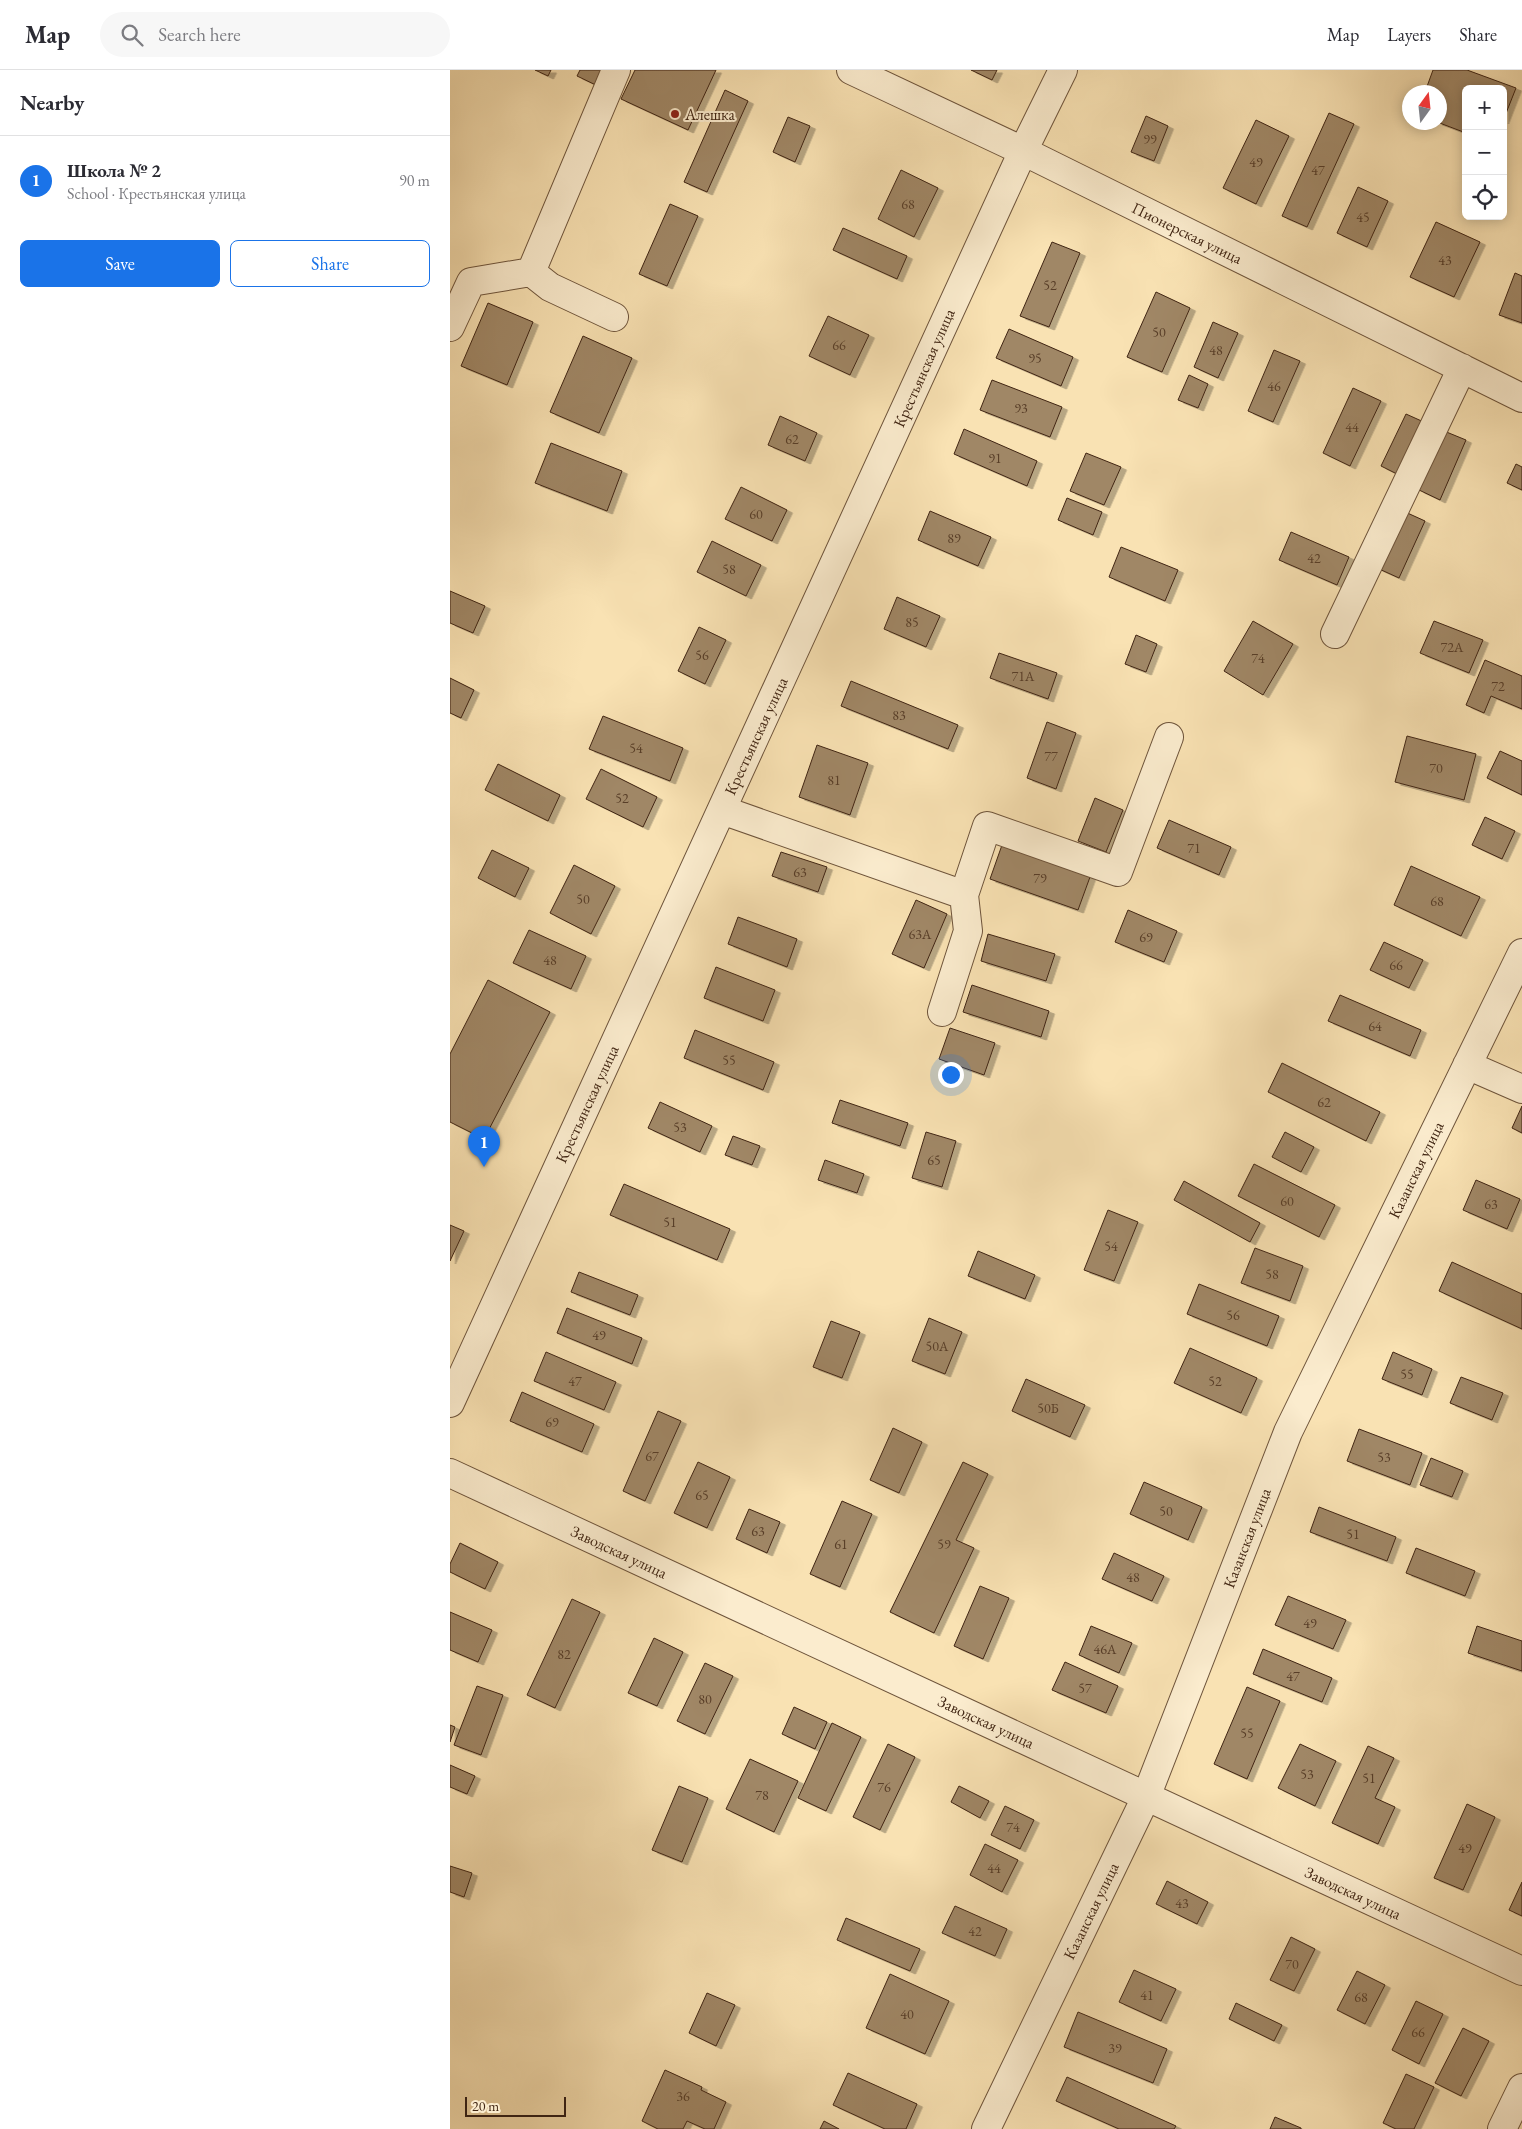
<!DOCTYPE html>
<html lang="en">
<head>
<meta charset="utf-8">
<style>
  :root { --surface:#fff; --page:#f7f7f7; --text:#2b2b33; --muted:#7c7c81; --line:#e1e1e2; --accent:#1a73e8 }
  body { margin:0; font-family:"EB Garamond",serif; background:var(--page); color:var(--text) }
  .controls { position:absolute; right:15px; top:15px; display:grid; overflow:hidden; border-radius:8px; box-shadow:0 2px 12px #0003 }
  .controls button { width:45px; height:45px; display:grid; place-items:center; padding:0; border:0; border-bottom:1px solid var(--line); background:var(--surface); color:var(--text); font:25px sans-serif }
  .compass { position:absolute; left:952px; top:15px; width:45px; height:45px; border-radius:50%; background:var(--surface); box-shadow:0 2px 12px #0003; rotate:15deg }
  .scale { position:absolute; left:15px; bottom:12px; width:101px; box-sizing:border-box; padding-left:5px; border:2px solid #402513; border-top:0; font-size:14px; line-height:18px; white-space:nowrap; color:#402513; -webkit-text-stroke:4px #fbecce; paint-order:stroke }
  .you { position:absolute; left:500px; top:1004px; width:18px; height:18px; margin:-12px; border:4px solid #fff; border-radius:50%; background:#1a73e8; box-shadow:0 0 0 8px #1a73e833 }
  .badge { display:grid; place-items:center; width:32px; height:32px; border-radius:50%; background:var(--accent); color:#fff; font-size:16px; font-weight:700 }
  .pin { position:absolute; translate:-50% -41px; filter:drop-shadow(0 1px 2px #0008) }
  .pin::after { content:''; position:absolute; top:26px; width:18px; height:15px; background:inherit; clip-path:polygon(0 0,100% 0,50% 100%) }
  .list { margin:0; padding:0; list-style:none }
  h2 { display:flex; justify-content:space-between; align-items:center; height:65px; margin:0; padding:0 20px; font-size:21px }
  h2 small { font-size:16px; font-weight:400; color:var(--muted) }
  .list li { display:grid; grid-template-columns:32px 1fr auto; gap:15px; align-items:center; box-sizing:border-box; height:90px; padding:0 20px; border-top:1px solid var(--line) }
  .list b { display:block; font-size:19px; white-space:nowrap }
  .list p { margin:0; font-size:16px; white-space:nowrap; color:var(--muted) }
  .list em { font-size:16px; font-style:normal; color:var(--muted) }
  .actions { display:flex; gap:10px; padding:15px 20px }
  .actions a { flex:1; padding:11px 0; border:1px solid var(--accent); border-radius:8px; text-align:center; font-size:18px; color:var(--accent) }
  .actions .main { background:var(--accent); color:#fff }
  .icon { flex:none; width:28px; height:28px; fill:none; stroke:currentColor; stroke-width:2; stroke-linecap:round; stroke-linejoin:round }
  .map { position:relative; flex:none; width:1072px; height:2059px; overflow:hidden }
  header { display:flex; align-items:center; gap:30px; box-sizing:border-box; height:70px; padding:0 25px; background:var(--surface); border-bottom:1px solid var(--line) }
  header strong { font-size:24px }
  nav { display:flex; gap:28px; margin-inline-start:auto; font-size:18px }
  .search { width:350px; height:45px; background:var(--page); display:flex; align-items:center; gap:12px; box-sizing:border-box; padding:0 18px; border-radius:28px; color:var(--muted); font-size:19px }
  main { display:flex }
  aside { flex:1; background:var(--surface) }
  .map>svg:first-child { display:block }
  .building { fill:#a08766; stroke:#402513; filter:url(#shadow) }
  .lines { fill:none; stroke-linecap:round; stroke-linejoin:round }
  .minor-casing { stroke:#6e543b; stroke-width:30 }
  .minor { stroke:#fbecce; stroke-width:28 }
  .poi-dot { fill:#8f2418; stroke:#fbecce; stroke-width:2 }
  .labels { text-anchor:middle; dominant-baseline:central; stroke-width:4; stroke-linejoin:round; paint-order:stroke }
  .number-label { font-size:14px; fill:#583e28 }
  .poi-label { font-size:16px; fill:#402513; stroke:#fbecce; text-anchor:start }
  .street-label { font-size:16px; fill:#402513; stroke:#fbecce }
</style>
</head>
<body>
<header>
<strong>Map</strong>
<div class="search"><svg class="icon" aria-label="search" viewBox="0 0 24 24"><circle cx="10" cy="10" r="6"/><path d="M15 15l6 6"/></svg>Search here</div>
<nav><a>Map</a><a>Layers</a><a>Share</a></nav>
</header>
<main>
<aside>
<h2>Nearby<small></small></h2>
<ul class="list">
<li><span class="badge">1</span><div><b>Школа № 2</b><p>School · Крестьянская улица</p></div><em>90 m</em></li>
</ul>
<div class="actions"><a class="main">Save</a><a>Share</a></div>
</aside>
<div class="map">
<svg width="1072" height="2059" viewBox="0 0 1072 2059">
  <defs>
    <filter id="shadow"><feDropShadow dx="5.5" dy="3" stdDeviation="0" flood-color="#0004"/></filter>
  </defs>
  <rect width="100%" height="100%" fill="#f9e2b3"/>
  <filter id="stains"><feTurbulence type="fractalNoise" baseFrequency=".004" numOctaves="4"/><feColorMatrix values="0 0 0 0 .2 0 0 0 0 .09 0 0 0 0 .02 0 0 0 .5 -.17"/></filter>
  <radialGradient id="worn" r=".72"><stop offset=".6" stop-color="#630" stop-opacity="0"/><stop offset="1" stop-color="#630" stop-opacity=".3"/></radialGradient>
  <path class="building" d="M 85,0 L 101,0 L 98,6 Z
    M 130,0 L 158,0 L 150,17 L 127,6 Z
    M 185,0 L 266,0 L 238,60 L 171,29 Z
    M 521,0 L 547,0 L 542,10 Z
    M 983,0 L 1017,0 L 1066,18 L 1053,51 L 1053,19 L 1016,19 L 1016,63 L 987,52 L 989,52 L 989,22 L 975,22 Z
    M 275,20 L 298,31 L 257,122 L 234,112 Z
    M 879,43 L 904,54 L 857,157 L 832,146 Z
    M 696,46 L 718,56 L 704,91 L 681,82 Z
    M 338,47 L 360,56 L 345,92 L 323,82 Z
    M 806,50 L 839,66 L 806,134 L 773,118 Z
    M 451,100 L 488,118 L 464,167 L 428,149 Z
    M 908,117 L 938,131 L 917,177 L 887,163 Z
    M 220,134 L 248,146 L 217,216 L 189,204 Z
    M 986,152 L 1030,172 L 1004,227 L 960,207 Z
    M 393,158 L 457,186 L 447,209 L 383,180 Z
    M 602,172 L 630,183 L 599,257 L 570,246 Z
    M 1065,203 L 1072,206 L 1072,253 L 1049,245 Z
    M 706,222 L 740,238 L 712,302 L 677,287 Z
    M 38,233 L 83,252 L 57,315 L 11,296 Z
    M 378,246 L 419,265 L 400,305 L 359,286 Z
    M 763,252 L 788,263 L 768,308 L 744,297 Z
    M 559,259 L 623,287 L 611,316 L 546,288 Z
    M 133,266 L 182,288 L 149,363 L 100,342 Z
    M 824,280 L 850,291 L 823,352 L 798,341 Z
    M 739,305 L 758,314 L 748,338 L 728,330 Z
    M 542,310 L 612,337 L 600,367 L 530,340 Z
    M 903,318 L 931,331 L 900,396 L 873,383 Z
    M 956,344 L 976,353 L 951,406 L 931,396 Z
    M 330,346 L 367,363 L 355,391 L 318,375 Z
    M 514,359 L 587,391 L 577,416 L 504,384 Z
    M 994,361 L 1016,370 L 990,430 L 969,420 Z
    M 101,373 L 172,401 L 157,441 L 85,413 Z
    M 636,383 L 671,397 L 654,435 L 620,421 Z
    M 1066,394 L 1072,397 L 1072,420 L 1057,413 Z
    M 291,417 L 337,440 L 322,471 L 275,449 Z
    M 617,428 L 652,442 L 643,465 L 608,450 Z
    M 480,441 L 541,467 L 528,496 L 468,470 Z
    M 953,441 L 975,451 L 949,508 L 927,498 Z
    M 841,462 L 899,487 L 887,515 L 829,490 Z
    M 262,471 L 311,495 L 296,526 L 247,502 Z
    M 671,477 L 728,500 L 715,531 L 659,507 Z
    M 0,521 L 35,536 L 23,563 L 0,553 Z
    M 447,527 L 490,546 L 476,577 L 434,559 Z
    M 803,551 L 843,574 L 813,625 L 774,601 Z
    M 984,551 L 1033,570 L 1019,603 L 970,583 Z
    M 249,557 L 276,570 L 255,614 L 228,601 Z
    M 686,565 L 707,574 L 696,602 L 675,594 Z
    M 549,583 L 607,603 L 598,629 L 540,608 Z
    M 1035,590 L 1072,606 L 1072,639 L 1041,626 L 1034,643 L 1016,635 Z
    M 0,608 L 24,620 L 11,648 L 0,643 Z
    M 401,611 L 508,655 L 498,679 L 391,636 Z
    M 153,646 L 233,678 L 220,711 L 139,679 Z
    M 597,652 L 626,663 L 606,719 L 577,708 Z
    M 957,666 L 1026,684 L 1014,730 L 945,712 Z
    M 367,675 L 418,693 L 400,745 L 349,727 Z
    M 1050,681 L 1072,691 L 1072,725 L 1037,708 Z
    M 48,694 L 110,725 L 98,751 L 35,720 Z
    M 151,699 L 207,727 L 193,757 L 136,729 Z
    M 645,728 L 673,740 L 656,782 L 628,771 Z
    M 1035,747 L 1065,761 L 1052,789 L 1022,775 Z
    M 719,750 L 781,777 L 769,805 L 707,778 Z
    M 552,775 L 640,807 L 628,840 L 540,809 Z
    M 42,780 L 79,798 L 65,827 L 28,808 Z
    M 331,782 L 377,797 L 368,822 L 322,806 Z
    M 124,795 L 165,816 L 141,864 L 100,843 Z
    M 961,796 L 1030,827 L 1011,866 L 944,835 Z
    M 466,830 L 497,844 L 474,898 L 442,884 Z
    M 678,840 L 727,861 L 714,892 L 665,872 Z
    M 288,847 L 347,869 L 337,897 L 278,874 Z
    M 79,860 L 136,886 L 121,919 L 63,893 Z
    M 538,864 L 605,884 L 596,911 L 531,891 Z
    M 934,872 L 973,890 L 959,918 L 920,900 Z
    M 266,897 L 325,920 L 313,951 L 254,928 Z
    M 38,910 L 100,942 L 34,1069 L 0,1052 L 0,984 Z
    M 522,915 L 599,941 L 591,967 L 513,942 Z
    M 890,925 L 971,960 L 960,986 L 878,951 Z
    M 500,958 L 545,973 L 534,1005 L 489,989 Z
    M 245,960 L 324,992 L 313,1020 L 234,988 Z
    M 832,993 L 930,1042 L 916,1071 L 818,1022 Z
    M 390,1030 L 458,1053 L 450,1076 L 382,1053 Z
    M 210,1032 L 262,1056 L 250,1082 L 198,1058 Z
    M 1072,1036 L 1072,1063 L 1062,1058 Z
    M 476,1062 L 506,1071 L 492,1117 L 462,1108 Z
    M 835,1062 L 864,1077 L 851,1102 L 822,1087 Z
    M 283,1066 L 310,1076 L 302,1095 L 275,1085 Z
    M 375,1090 L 414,1104 L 407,1123 L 368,1110 Z
    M 804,1094 L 885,1135 L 869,1167 L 788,1126 Z
    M 1026,1110 L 1070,1129 L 1057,1159 L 1013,1140 Z
    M 734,1111 L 810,1153 L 800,1172 L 724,1130 Z
    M 174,1114 L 280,1159 L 267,1190 L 160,1145 Z
    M 658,1140 L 688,1152 L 664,1211 L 634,1200 Z
    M 0,1155 L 14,1161 L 0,1191 Z
    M 805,1178 L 853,1196 L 840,1231 L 791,1213 Z
    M 528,1181 L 585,1205 L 575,1229 L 518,1206 Z
    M 1002,1192 L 1072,1224 L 1072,1259 L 989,1221 Z
    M 129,1202 L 188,1225 L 180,1245 L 121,1222 Z
    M 749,1214 L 829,1246 L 817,1276 L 737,1244 Z
    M 117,1238 L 192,1268 L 182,1294 L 107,1263 Z
    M 479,1248 L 512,1262 L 495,1304 L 462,1291 Z
    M 381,1251 L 410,1262 L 392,1308 L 363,1297 Z
    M 740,1278 L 807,1308 L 791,1343 L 724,1313 Z
    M 96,1282 L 166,1312 L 154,1340 L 84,1311 Z
    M 943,1282 L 982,1299 L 972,1325 L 932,1309 Z
    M 1011,1307 L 1053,1323 L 1042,1350 L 1000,1333 Z
    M 576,1309 L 635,1335 L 620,1367 L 562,1341 Z
    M 72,1322 L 144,1354 L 132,1382 L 60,1351 Z
    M 208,1341 L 231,1351 L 195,1431 L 173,1421 Z
    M 443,1358 L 472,1372 L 449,1423 L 420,1410 Z
    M 909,1359 L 972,1383 L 960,1415 L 897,1391 Z
    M 981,1388 L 1013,1401 L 1002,1427 L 970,1415 Z
    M 248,1392 L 280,1407 L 257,1458 L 224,1443 Z
    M 513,1392 L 538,1404 L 506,1470 L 524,1478 L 484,1563 L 440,1542 Z
    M 694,1412 L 752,1437 L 738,1470 L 680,1444 Z
    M 392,1431 L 422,1444 L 390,1517 L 360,1504 Z
    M 869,1437 L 946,1467 L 937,1491 L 860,1462 Z
    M 299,1439 L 330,1452 L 317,1483 L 286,1469 Z
    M 10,1473 L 48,1492 L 35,1519 L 0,1502 L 0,1494 Z
    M 966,1478 L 1025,1501 L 1015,1526 L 956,1503 Z
    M 664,1483 L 714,1506 L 702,1531 L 652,1509 Z
    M 530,1516 L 559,1528 L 533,1589 L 504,1576 Z
    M 838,1526 L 896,1550 L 883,1579 L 825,1555 Z
    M 122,1529 L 150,1542 L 105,1638 L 77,1625 Z
    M 0,1542 L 42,1560 L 28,1592 L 0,1580 Z
    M 641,1556 L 682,1573 L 669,1603 L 629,1585 Z
    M 1027,1556 L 1072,1571 L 1072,1601 L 1018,1583 Z
    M 204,1568 L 233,1582 L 207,1636 L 178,1623 Z
    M 813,1579 L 882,1608 L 872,1632 L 803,1604 Z
    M 615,1592 L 668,1616 L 656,1643 L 602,1620 Z
    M 255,1593 L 283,1606 L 255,1664 L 227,1651 Z
    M 27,1616 L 53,1625 L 31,1685 L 4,1675 Z
    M 797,1617 L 830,1631 L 797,1709 L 764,1694 Z
    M 344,1637 L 377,1652 L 365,1679 L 332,1664 Z
    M 382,1653 L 411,1667 L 376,1741 L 348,1728 Z
    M 0,1655 L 5,1657 L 0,1672 Z
    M 438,1674 L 465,1687 L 430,1760 L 403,1747 Z
    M 850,1674 L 886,1691 L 865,1736 L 828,1718 Z
    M 918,1676 L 944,1688 L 925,1728 L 945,1737 L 928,1774 L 882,1753 Z
    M 300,1689 L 348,1711 L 324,1762 L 276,1739 Z
    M 0,1695 L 25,1706 L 17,1724 L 0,1717 Z
    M 229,1716 L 258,1728 L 232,1792 L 202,1780 Z
    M 509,1716 L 539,1731 L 530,1748 L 501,1732 Z
    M 1017,1734 L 1045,1747 L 1013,1820 L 984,1808 Z
    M 555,1736 L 584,1750 L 570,1779 L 541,1765 Z
    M 535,1774 L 568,1790 L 552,1822 L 520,1805 Z
    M 0,1796 L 22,1803 L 14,1827 L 0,1822 Z
    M 717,1811 L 758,1832 L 747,1854 L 706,1834 Z
    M 1072,1812 L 1072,1846 L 1059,1840 Z
    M 505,1836 L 557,1859 L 545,1886 L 492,1863 Z
    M 396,1848 L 470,1879 L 460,1901 L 387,1870 Z
    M 841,1867 L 865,1879 L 844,1921 L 820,1910 Z
    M 684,1900 L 726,1919 L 711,1951 L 669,1932 Z
    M 907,1901 L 935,1915 L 915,1954 L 887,1940 Z
    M 440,1904 L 499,1931 L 475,1984 L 416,1958 Z
    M 257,1923 L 285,1935 L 266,1976 L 239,1963 Z
    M 966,1931 L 993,1944 L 969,1994 L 942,1980 Z
    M 786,1933 L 832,1955 L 824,1971 L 779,1949 Z
    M 628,1942 L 717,1979 L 703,2013 L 614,1977 Z
    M 1013,1958 L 1039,1971 L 1011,2026 L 985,2013 Z
    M 215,2000 L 252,2017 L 251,2020 L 276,2032 L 264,2059 L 255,2059 L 237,2051 L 233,2059 L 208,2059 L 192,2051 Z
    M 398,2003 L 467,2034 L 456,2059 L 435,2059 L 383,2035 Z
    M 956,2004 L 984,2017 L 964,2059 L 946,2059 L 933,2053 Z
    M 617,2007 L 726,2056 L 724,2059 L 669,2059 L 606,2031 Z
    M 825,2047 L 851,2058 L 851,2059 L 820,2059 Z
    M 374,2051 L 389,2059 L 370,2059 Z"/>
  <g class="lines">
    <g class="minor-casing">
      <path id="minor" d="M 401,0 L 573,81 L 1072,328
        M 164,247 L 100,217 L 81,202 L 166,0
        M 0,257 L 21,212 L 81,202
        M 885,564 L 1012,298
        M 272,740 L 514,825 L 537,756 L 668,802 L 719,667
        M 492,942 L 518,861 L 514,825
        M 1017,995 L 1072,1019
        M 0,1333 L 573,81 L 613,0
        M 0,1403 L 1072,1901
        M 536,2059 L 696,1727 L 838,1362 L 1072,883
        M 1052,2059 L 1072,2018"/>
    </g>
    <use href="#minor" class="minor"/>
  </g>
  <circle class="poi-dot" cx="225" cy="44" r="5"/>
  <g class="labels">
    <g class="number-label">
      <text x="700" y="69">99</text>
      <text x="806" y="92">49</text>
      <text x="868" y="100">47</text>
      <text x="458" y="134">68</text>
      <text x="913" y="147">45</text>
      <text x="995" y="190">43</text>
      <text x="600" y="215">52</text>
      <text x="709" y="262">50</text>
      <text x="389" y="275">66</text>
      <text x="766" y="280">48</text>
      <text x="585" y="288">95</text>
      <text x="824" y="316">46</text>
      <text x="571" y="338">93</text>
      <text x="902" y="357">44</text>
      <text x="342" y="369">62</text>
      <text x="545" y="388">91</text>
      <text x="306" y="444">60</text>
      <text x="504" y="468">89</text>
      <text x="864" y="488">42</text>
      <text x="279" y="499">58</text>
      <text x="462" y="552">85</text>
      <text x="1002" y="577">72А</text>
      <text x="252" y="585">56</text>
      <text x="808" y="588">74</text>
      <text x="573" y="606">71А</text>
      <text x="1048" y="616">72</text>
      <text x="449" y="645">83</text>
      <text x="186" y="678">54</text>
      <text x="601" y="686">77</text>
      <text x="986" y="698">70</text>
      <text x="384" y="710">81</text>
      <text x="172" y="728">52</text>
      <text x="744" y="778">71</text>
      <text x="350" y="802">63</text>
      <text x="590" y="808">79</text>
      <text x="133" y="829">50</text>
      <text x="987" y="831">68</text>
      <text x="470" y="864">63А</text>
      <text x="696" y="867">69</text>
      <text x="100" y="890">48</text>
      <text x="946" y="895">66</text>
      <text x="925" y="956">64</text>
      <text x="279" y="990">55</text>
      <text x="874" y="1032">62</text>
      <text x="230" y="1057">53</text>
      <text x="484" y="1090">65</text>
      <text x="837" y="1131">60</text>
      <text x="1041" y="1134">63</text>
      <text x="220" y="1152">51</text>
      <text x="661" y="1176">54</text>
      <text x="822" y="1204">58</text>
      <text x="783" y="1245">56</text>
      <text x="149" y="1265">49</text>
      <text x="487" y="1276">50А</text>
      <text x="957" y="1304">55</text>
      <text x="125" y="1311">47</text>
      <text x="765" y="1311">52</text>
      <text x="598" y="1338">50Б</text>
      <text x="102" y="1352">69</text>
      <text x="202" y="1386">67</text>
      <text x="934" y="1387">53</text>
      <text x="252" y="1425">65</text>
      <text x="716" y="1441">50</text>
      <text x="308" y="1461">63</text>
      <text x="903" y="1464">51</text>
      <text x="391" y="1474">61</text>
      <text x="494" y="1474">59</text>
      <text x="683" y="1507">48</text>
      <text x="860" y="1553">49</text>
      <text x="655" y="1579">46А</text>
      <text x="114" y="1584">82</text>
      <text x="843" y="1606">47</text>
      <text x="635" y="1618">57</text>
      <text x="255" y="1629">80</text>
      <text x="797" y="1663">55</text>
      <text x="857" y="1704">53</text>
      <text x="919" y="1708">51</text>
      <text x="434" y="1717">76</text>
      <text x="312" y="1725">78</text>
      <text x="563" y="1757">74</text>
      <text x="1015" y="1778">49</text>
      <text x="544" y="1798">44</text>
      <text x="732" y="1833">43</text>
      <text x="525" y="1861">42</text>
      <text x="842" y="1894">70</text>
      <text x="697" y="1925">41</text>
      <text x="911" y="1927">68</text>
      <text x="457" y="1944">40</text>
      <text x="968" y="1962">66</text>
      <text x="665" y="1978">39</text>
      <text x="233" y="2026">36</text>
    </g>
    <g class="poi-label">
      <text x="235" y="44">Алешка</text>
    </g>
    <g class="street-label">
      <text transform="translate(737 163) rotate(26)">Пионерская улица</text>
      <text transform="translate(474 298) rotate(-66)">Крестьянская улица</text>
      <text transform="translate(306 666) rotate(-65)">Крестьянская улица</text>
      <text transform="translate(137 1034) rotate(-65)">Крестьянская улица</text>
      <text transform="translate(966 1100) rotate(-64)">Казанская улица</text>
      <text transform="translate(797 1468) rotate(-69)">Казанская улица</text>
      <text transform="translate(169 1482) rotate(25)">Заводская улица</text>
      <text transform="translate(536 1652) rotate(25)">Заводская улица</text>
      <text transform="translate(903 1823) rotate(25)">Заводская улица</text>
      <text transform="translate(641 1841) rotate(-64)">Казанская улица</text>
    </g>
  </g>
  <rect width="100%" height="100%" filter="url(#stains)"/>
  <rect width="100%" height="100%" fill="url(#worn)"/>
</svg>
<div class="controls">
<button>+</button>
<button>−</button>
<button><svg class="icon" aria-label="locate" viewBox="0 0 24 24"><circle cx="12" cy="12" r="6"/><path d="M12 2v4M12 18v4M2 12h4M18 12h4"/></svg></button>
</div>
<svg class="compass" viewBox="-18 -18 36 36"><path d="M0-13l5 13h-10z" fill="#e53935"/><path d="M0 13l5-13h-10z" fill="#7c7c81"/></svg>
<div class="scale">20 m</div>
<div class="you"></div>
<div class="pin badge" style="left:34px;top:1097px">1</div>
</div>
</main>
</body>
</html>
